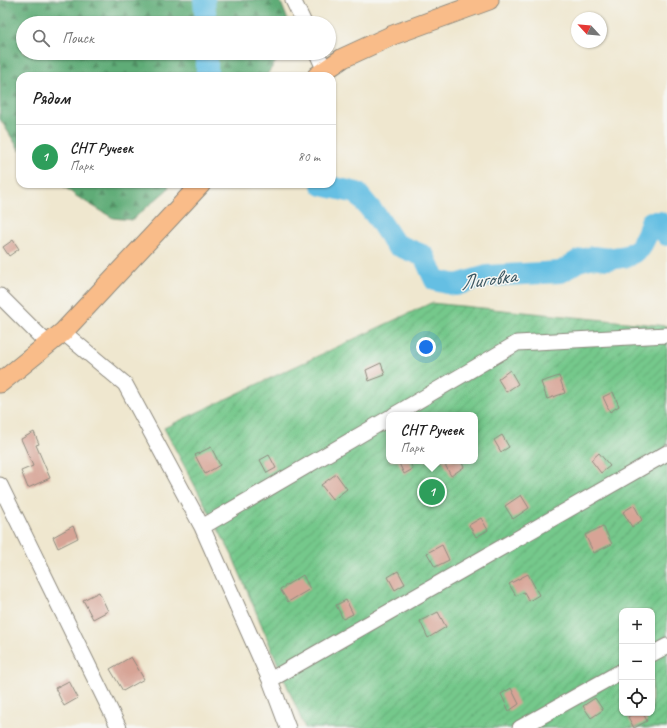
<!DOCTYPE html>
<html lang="ru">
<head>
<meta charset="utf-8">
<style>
  :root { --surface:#fff; --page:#f6f6f6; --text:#222; --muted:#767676; --line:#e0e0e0; --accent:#7c3aed }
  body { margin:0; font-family:Caveat,sans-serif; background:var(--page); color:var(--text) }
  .controls { position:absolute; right:12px; bottom:12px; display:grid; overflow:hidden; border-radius:8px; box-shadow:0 1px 3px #0004 }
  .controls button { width:36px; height:36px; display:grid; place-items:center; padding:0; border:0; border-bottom:1px solid var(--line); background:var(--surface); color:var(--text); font:20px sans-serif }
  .compass { position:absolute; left:571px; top:12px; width:36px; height:36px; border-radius:50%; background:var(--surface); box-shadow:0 1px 3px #0004; rotate:296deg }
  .you { position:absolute; left:426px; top:347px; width:14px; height:14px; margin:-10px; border:3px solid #fff; border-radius:50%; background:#1a73e8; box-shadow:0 0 0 6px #1a73e833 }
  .badge { display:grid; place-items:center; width:26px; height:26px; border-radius:50%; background:var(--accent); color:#fff; font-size:13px; font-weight:700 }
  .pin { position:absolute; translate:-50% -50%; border:2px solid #fff; box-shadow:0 1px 4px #0006 }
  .popup { position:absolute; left:386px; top:412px; width:92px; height:52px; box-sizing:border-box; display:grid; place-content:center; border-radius:8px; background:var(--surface); filter:drop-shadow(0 1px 3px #0005); font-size:13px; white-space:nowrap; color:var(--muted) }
  .popup b { font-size:15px; color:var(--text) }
  .popup::after { content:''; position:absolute; left:50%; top:100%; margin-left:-8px; border:8px solid transparent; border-top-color:var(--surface) }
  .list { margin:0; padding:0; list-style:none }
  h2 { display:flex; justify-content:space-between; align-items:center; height:52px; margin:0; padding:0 16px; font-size:17px }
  h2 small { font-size:13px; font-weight:400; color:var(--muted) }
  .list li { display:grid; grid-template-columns:26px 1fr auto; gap:12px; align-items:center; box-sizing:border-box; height:64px; padding:0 16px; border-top:1px solid var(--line) }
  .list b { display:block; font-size:15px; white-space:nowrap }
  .list p { margin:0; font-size:13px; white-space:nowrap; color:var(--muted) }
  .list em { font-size:13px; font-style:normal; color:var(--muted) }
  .icon { flex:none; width:22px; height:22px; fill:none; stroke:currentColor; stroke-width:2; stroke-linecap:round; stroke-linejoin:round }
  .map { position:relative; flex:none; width:667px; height:728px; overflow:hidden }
  .search { position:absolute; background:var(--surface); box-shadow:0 1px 3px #0004; left:16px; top:16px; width:320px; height:44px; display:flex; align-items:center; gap:10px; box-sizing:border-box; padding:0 14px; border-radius:22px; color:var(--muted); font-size:15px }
  .panel { position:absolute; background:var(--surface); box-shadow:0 1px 3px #0004; left:16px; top:72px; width:320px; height:116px; border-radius:12px }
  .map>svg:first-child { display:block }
  .forest { fill:url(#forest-firs); stroke:#456c51 }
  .garden { fill:url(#garden-furrows); stroke:#507a5b; fill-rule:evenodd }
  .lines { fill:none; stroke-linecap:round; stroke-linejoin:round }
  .river { stroke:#65bfe3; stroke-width:22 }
  .building { fill:#d7a496 }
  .minor-casing { stroke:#8d897d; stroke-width:17 }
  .major-casing { stroke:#8d897d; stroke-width:21 }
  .minor { stroke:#fff; stroke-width:15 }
  .major { stroke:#f9bc89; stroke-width:19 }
  .labels { text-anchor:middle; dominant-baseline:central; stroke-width:3; stroke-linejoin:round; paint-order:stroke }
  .water-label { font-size:21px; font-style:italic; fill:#3c5762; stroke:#f6f6f2 }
</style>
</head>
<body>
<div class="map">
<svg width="667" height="728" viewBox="0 0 667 728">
  <defs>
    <pattern id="forest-firs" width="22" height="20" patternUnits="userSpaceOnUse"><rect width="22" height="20" fill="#5fac77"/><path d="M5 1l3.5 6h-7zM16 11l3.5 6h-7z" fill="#4f8c62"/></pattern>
    <pattern id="garden-furrows" width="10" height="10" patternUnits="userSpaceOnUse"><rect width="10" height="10" fill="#74c88b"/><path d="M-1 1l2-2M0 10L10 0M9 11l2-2" fill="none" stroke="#5fa372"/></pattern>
  </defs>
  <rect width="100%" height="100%" fill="#f6f6f2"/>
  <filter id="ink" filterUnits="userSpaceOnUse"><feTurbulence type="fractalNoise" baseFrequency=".025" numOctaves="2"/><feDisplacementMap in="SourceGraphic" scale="8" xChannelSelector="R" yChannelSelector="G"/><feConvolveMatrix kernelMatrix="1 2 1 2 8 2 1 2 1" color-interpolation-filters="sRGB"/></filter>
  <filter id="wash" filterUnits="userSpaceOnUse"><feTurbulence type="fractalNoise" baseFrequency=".012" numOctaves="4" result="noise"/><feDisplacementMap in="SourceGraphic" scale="16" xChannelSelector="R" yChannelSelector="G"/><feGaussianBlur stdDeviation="0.9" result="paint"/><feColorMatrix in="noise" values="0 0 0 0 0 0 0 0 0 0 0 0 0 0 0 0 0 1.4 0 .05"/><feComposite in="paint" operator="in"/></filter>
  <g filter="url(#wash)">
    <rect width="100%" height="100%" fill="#efe7cf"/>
    <path class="forest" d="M 0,0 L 280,0 L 289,23 L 23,23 L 23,53 L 282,53 L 266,76 L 20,76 L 20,151 L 0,119 Z
      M 61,184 L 169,184 L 168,189 L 132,220 L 113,218 L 76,196 Z"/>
    <path class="garden" d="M 431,303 L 667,326 L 667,728 L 305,728 L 232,555 L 164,428 ZM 389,415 L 475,415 L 475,461 L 389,461 ZM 622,611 L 652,611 L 652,713 L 622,713 Z"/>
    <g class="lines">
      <path class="river" d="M 204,0 L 206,23
        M 207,53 L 207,76
        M 322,184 L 322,185 L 357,193 L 378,218 L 395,244 L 424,256 L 435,280 L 456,285 L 487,276 L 561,272 L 578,261 L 593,257 L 608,259 L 628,256 L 640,248 L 648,232 L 651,222 L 659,222 L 667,235"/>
    </g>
    <g id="blocks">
      <path class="building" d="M 13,240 L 19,249 L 9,256 L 3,247 Z
        M 381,363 L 385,375 L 369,381 L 366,370 Z
        M 510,370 L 518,384 L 506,392 L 498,379 Z
        M 559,376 L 565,393 L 547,399 L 541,382 Z
        M 613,392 L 619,406 L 610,412 L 603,397 Z
        M 34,432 L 39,444 L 36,445 L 50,478 L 28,488 L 21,471 L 33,466 L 21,439 Z
        M 502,435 L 509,447 L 501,452 L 494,440 Z
        M 211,447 L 220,465 L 205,474 L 195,455 Z
        M 599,453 L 610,466 L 601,473 L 591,460 Z
        M 269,455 L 276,468 L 267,473 L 260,460 Z
        M 398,461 L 409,461 L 413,469 L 404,474 Z
        M 443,461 L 461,461 L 464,467 L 451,476 Z
        M 336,474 L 347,489 L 333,500 L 321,485 Z
        M 521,495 L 529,508 L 513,519 L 505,506 Z
        M 634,505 L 642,520 L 632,527 L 623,512 Z
        M 481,518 L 488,530 L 476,537 L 469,525 Z
        M 73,526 L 78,538 L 58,548 L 53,537 Z
        M 603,526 L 612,544 L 594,553 L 585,535 Z
        M 442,545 L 449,560 L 435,567 L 427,553 Z
        M 398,571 L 405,584 L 395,590 L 388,577 Z
        M 528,574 L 539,595 L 529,601 L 524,592 L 516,596 L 509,584 Z
        M 303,575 L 310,589 L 288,602 L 280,589 Z
        M 99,592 L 108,611 L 93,619 L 83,600 Z
        M 346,600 L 353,614 L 343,619 L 336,605 Z
        M 438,612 L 446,627 L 428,638 L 420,621 Z
        M 131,657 L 144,679 L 123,691 L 110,669 Z
        M 69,681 L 78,698 L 64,706 L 55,688 Z
        M 511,688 L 519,704 L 509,711 L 501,694 Z
        M 595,698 L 603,710 L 591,718 L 583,706 Z
        M 634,713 L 643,713 L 647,721 L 634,728 L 628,717 Z"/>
    </g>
  </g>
  <g filter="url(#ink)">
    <use href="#blocks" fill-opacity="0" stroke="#8d897d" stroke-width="1"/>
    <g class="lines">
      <g class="minor-casing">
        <path id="minor" d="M 293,0 L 304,23
          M 317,53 L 325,71
          M 0,296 L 48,344
          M 63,332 L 125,384 L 202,527 L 270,680 L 288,728
          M 394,415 L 517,343 L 667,335
          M 0,485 L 119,728
          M 202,527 L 389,418
          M 652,654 L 667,646
          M 270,680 L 667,453
          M 520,728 L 622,671"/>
      </g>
      <g class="major-casing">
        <path id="major" d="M 317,76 L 343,58 L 393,35 L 489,0
          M 0,383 L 63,332 L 201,184"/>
      </g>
      <use href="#minor" class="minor"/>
      <use href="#major" class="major"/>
    </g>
  </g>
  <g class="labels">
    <g class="water-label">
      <text transform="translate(488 279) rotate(-8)">Лиговка</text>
    </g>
  </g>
</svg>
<div class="controls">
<button>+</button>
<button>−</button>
<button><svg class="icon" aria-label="locate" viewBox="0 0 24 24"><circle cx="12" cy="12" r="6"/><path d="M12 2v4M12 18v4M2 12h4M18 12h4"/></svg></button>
</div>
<svg class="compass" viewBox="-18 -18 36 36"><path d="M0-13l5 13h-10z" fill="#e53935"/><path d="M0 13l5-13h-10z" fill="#767676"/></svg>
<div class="you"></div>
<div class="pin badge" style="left:432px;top:492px;background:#2e9e5b">1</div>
<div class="popup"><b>СНТ Ручеек</b>Парк</div>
<div class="search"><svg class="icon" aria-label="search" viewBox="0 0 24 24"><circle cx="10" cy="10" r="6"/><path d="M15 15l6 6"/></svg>Поиск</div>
<section class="panel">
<h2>Рядом<small></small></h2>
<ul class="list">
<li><span class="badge" style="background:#2e9e5b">1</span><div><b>СНТ Ручеек</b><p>Парк</p></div><em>80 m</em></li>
</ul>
</section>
</div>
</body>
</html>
